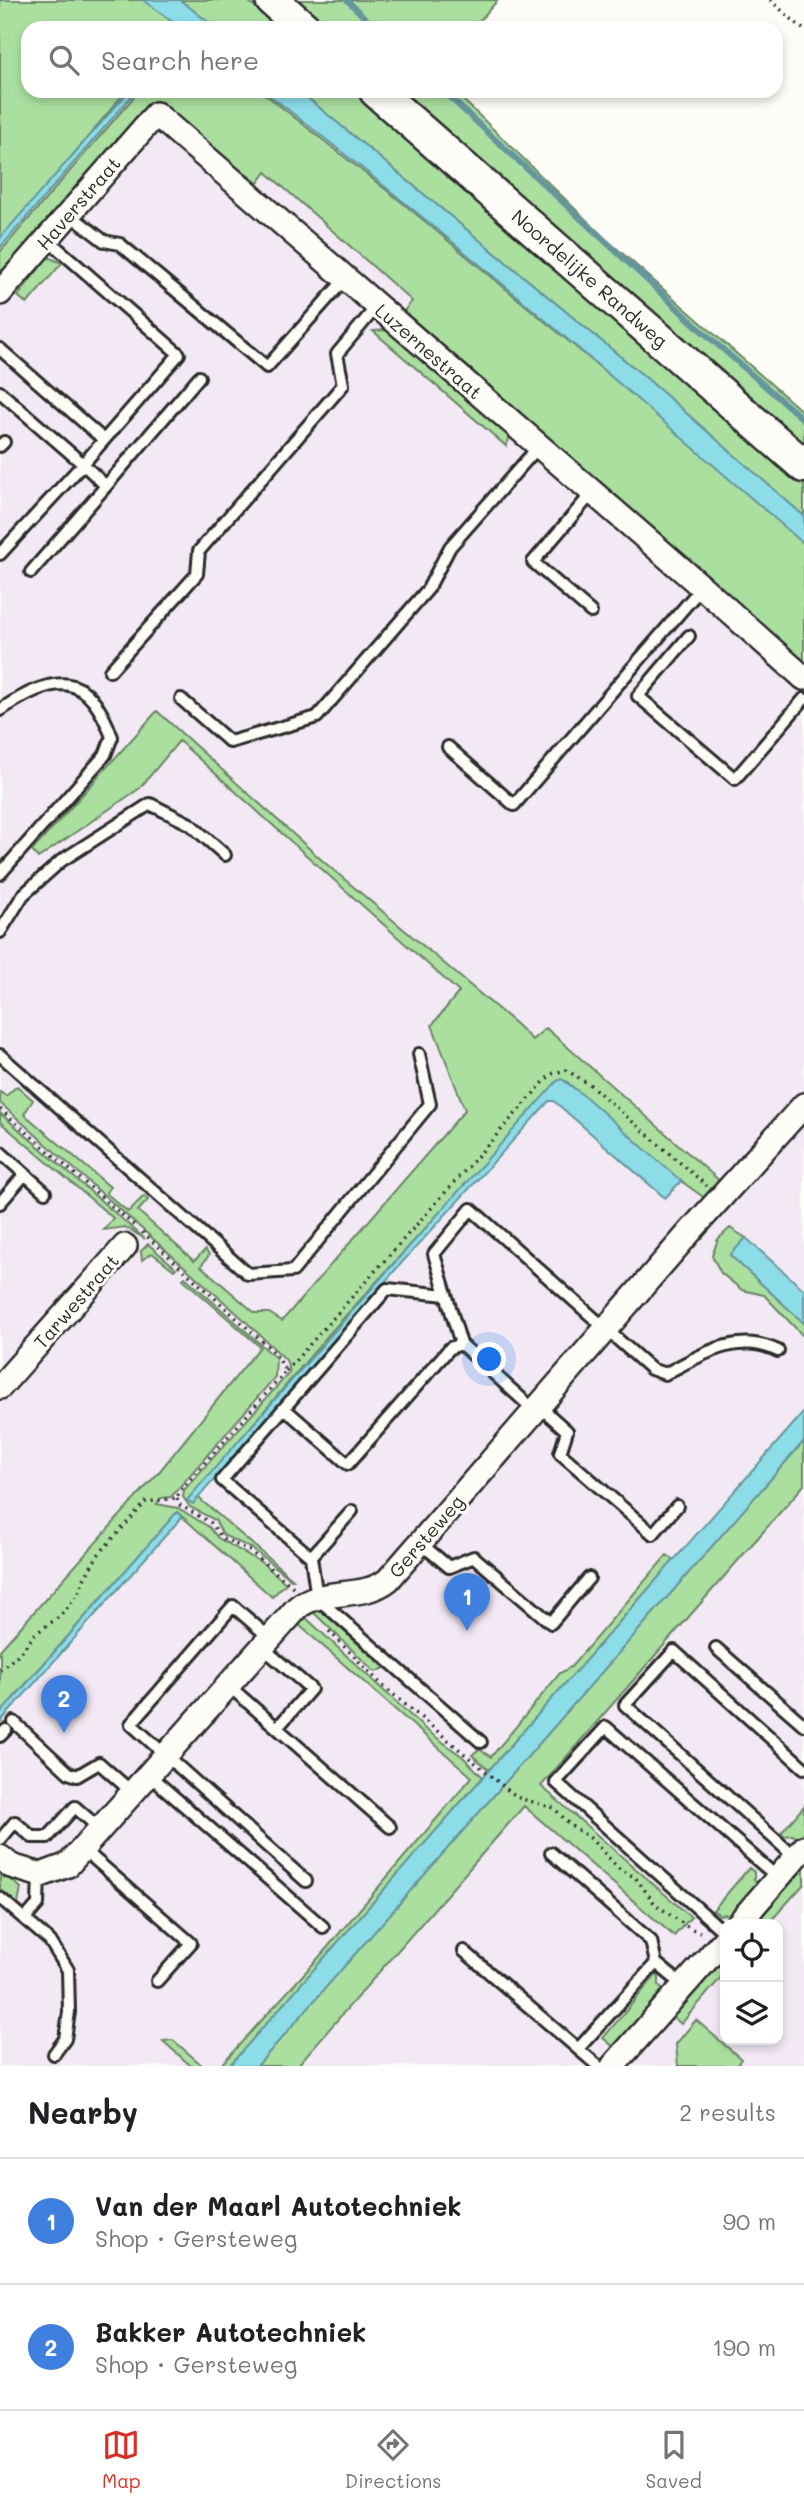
<!DOCTYPE html>
<html lang="en">
<head>
<meta charset="utf-8">
<style>
  :root { --surface:#fff; --page:#f6f6f6; --text:#202124; --muted:#757577; --line:#e0e0e0; --accent:#d93025 }
  body { margin:0; font-family:Mali,sans-serif; background:var(--page); color:var(--text) }
  .controls { position:absolute; right:21px; bottom:21px; display:grid; overflow:hidden; border-radius:14px; box-shadow:0 4px 10px #0003 }
  .controls button { width:63px; height:63px; display:grid; place-items:center; padding:0; border:0; border-bottom:2px solid var(--line); background:var(--surface); color:var(--text); font:35px sans-serif }
  .you { position:absolute; left:490px; top:1360px; width:24px; height:24px; margin:-18px; border:5px solid #fff; border-radius:50%; background:#1a73e8; box-shadow:0 0 0 10px #1a73e833 }
  .badge { display:grid; place-items:center; width:46px; height:46px; border-radius:50%; background:var(--accent); color:#fff; font-size:23px; font-weight:700 }
  .pin { position:absolute; translate:-50% -58px; filter:drop-shadow(0 2px 4px #0008) }
  .pin::after { content:''; position:absolute; top:37px; width:24px; height:21px; background:inherit; clip-path:polygon(0 0,100% 0,50% 100%) }
  .list { margin:0; padding:0; list-style:none }
  h2 { display:flex; justify-content:space-between; align-items:center; height:91px; margin:0; padding:0 28px; font-size:30px }
  h2 small { font-size:23px; font-weight:400; color:var(--muted) }
  .list li { display:grid; grid-template-columns:46px 1fr auto; gap:21px; align-items:center; box-sizing:border-box; height:126px; padding:0 28px; border-top:2px solid var(--line) }
  .list b { display:block; font-size:26px; white-space:nowrap }
  .list p { margin:0; font-size:23px; white-space:nowrap; color:var(--muted) }
  .list em { font-size:23px; font-style:normal; color:var(--muted) }
  .icon { flex:none; width:38px; height:38px; fill:none; stroke:currentColor; stroke-width:2; stroke-linecap:round; stroke-linejoin:round }
  .map { position:relative; flex:none; width:804px; height:2066px; overflow:hidden }
  .search { position:absolute; background:var(--surface); box-shadow:0 4px 10px #0003; left:21px; right:21px; top:21px; height:77px; display:flex; align-items:center; gap:18px; box-sizing:border-box; padding:0 24px; border-radius:21px; color:var(--muted); font-size:26px }
  .sheet { height:343px; background:var(--surface) }
  nav { display:flex; justify-content:space-around; align-items:center; box-sizing:border-box; height:98px; border-top:2px solid var(--line); background:var(--surface); font-size:19px; color:var(--muted) }
  nav a { display:grid; justify-items:center; gap:4px }
  nav .on { color:var(--accent) }
  .map>svg:first-child { display:block }
  .built { fill:#f2e9f4; fill-rule:evenodd }
  .green { fill:#abdfa0; stroke:#6b8566; stroke-width:2 }
  .water { fill:#8ddde9; stroke:#66969d; stroke-width:2 }
  .lines { fill:none; stroke-linecap:round; stroke-linejoin:round }
  .stream { stroke:#66969d; stroke-width:6 }
  .lane-casing { stroke:#2b2b2b; stroke-width:16 }
  .street-casing { stroke:#2b2b2b; stroke-width:28 }
  .secondary-casing { stroke:#2b2b2b; stroke-width:37 }
  .path { stroke:#2b2b2b; stroke-width:3.5; stroke-dasharray:2 5; stroke-linecap:butt }
  .lane { stroke:#fdfcf7; stroke-width:10 }
  .street { stroke:#fdfcf7; stroke-width:23 }
  .secondary { stroke:#fdfcf7; stroke-width:32 }
  .labels { text-anchor:middle; dominant-baseline:central; stroke-width:6; stroke-linejoin:round; paint-order:stroke }
  .street-label { font-size:19px; fill:#2b2b2b; stroke:#fdfcf7 }
</style>
</head>
<body>
<div class="map">
<svg width="804" height="2066" viewBox="0 0 804 2066">
  <rect width="100%" height="100%" fill="#fdfcf7"/>
  <filter id="ink" filterUnits="userSpaceOnUse"><feTurbulence type="fractalNoise" baseFrequency=".0143" numOctaves="2"/><feDisplacementMap in="SourceGraphic" scale="14" xChannelSelector="R" yChannelSelector="G"/><feConvolveMatrix kernelMatrix="1 2 1 2 8 2 1 2 1" color-interpolation-filters="sRGB"/></filter>
  <g filter="url(#ink)">
    <path class="built" d="M 139,91 L 264,91 L 404,204 L 638,399 L 804,542 L 804,2066 L 0,2066 L 0,246 ZM 725,1924 L 778,1924 L 778,2040 L 725,2040 Z"/>
    <path class="green" d="M 0,0 L 143,0 L 178,26 L 28,28 L 28,91 L 126,91 L 0,243 Z
      M 180,0 L 247,0 L 280,28 L 216,28 Z
      M 294,0 L 498,0 L 473,28 L 325,28 Z
      M 139,91 L 261,91 L 404,204 L 638,399 L 804,542 L 804,661 L 761,627 L 469,373 L 404,311 L 412,301 L 266,172 L 258,183 L 153,104 L 0,283 L 0,252 Z
      M 299,91 L 355,91 L 804,483 L 804,516 L 645,377 Z
      M 395,91 L 454,91 L 605,238 L 804,413 L 804,450 Z
      M 48,257 L 62,263 L 27,304 L 18,296 Z
      M 387,330 L 510,437 L 506,446 L 373,331 Z
      M 157,711 L 324,862 L 517,1025 L 532,1040 L 546,1028 L 722,1183 L 706,1199 L 681,1181 L 566,1081 L 532,1111 L 330,1333 L 194,1494 L 293,1579 L 291,1579 L 251,1548 L 223,1535 L 215,1520 L 190,1507 L 183,1497 L 184,1490 L 290,1372 L 286,1360 L 240,1316 L 0,1103 L 0,1092 L 6,1096 L 17,1086 L 33,1100 L 24,1114 L 110,1187 L 106,1193 L 128,1212 L 144,1196 L 148,1200 L 138,1211 L 194,1261 L 205,1250 L 209,1255 L 201,1266 L 255,1313 L 269,1313 L 282,1321 L 465,1110 L 432,1025 L 459,992 L 179,741 L 140,788 L 38,858 L 32,851 Z
      M 0,1113 L 145,1239 L 125,1227 L 104,1230 L 113,1218 L 0,1122 Z
      M 730,1228 L 746,1238 L 731,1256 L 804,1323 L 804,1337 L 764,1295 L 742,1290 L 721,1273 L 712,1256 L 718,1239 Z
      M 148,1244 L 176,1268 L 174,1270 L 152,1253 L 142,1260 L 141,1251 Z
      M 185,1277 L 276,1358 L 275,1377 L 171,1497 L 161,1498 L 157,1504 L 178,1508 L 209,1527 L 218,1538 L 262,1563 L 286,1583 L 272,1597 L 177,1512 L 10,1702 L 14,1706 L 0,1722 L 0,1650 L 159,1472 L 260,1347 L 183,1279 Z
      M 804,1441 L 804,1485 L 541,1786 L 691,1917 L 674,1936 L 524,1806 L 297,2066 L 257,2066 Z
      M 667,1555 L 674,1560 L 489,1770 L 472,1755 L 479,1749 L 491,1757 L 560,1673 L 571,1667 Z
      M 320,1609 L 385,1668 L 375,1672 L 311,1610 Z
      M 304,1616 L 425,1729 L 463,1757 L 483,1777 L 229,2066 L 220,2066 L 321,1955 L 472,1777 L 298,1624 Z
      M 804,1806 L 804,1832 L 798,1839 L 793,1835 L 785,1836 L 781,1833 Z
      M 804,1864 L 804,1884 L 768,1924 L 751,1924 Z
      M 749,1868 L 754,1872 L 754,1880 L 759,1884 L 729,1918 L 725,1914 L 719,1915 L 713,1910 Z
      M 0,1870 L 21,1888 L 18,1904 L 0,1889 Z
      M 719,1960 L 725,1966 L 725,1973 L 681,2024 L 671,2015 Z
      M 656,1975 L 659,1977 L 659,1985 L 665,1991 L 615,2048 L 603,2038 Z
      M 696,2020 L 741,2059 L 736,2066 L 678,2066 L 676,2044 Z
      M 173,2040 L 203,2066 L 191,2066 L 163,2041 Z"/>
    <path class="water" d="M 143,0 L 180,0 L 216,28 L 181,28 Z
      M 129,91 L 136,91 L 0,248 L 0,238 Z
      M 264,91 L 299,91 L 645,377 L 804,516 L 804,544 C 627,390 450,234 264,91 Z
      M 562,1079 L 588,1099 L 681,1181 L 665,1198 L 554,1101 L 549,1101 L 397,1268 L 193,1504 L 187,1500 L 380,1279 L 557,1081 Z
      M 746,1238 L 804,1290 L 804,1323 L 730,1255 Z
      M 804,1412 L 804,1441 L 257,2066 L 229,2066 Z
      M 177,1512 L 182,1517 L 0,1722 L 0,1714 Z"/>
    <g class="lines">
      <path class="stream" d="M 347,0 L 375,28
        M 443,91 L 703,332 L 804,420"/>
      <g class="lane-casing">
        <path id="lane" d="M 69,214 L 104,241 L 120,244 L 267,367 L 345,279
          M 0,349 L 104,440 L 179,354 L 47,239
          M 0,392 L 83,464 L 104,440
          M 0,446 L 4,442
          M 106,486 L 199,377
          M 0,554 L 83,464 L 106,486 L 31,572
          M 591,612 L 533,562 L 593,492
          M 689,636 L 638,696 L 735,779 L 804,699
          M 110,671 L 197,574 L 199,551 L 343,385 L 337,354 L 377,306
          M 181,699 L 230,742 L 317,717 L 428,589 L 450,547 L 539,446
          M 0,710 C 54,675 87,668 112,737 L 105,755 L 0,874
          M 448,747 L 514,805 L 702,587
          M 0,932 L 23,895 L 61,861 L 150,804 L 190,824 L 225,855
          M 0,1055 L 248,1274 L 293,1271 L 430,1104 L 419,1054
          M 0,1152 L 45,1192
          M 0,1203 L 25,1174
          M 446,1295 L 387,1289 L 222,1480 L 311,1557 L 317,1598 L 481,1742
          M 539,1406 L 567,1431 L 560,1453 L 653,1534 L 677,1506
          M 284,1408 L 348,1464 L 450,1348 L 461,1344
          M 535,1411 L 461,1344 L 434,1254 L 471,1209 L 651,1369 L 665,1374 C 701,1355 737,1331 778,1351
          M 420,1543 L 449,1567 L 474,1557 L 551,1623 L 589,1578
          M 311,1557 L 352,1511
          M 270,1638 L 233,1606 L 131,1724 L 306,1881
          M 262,1647 L 311,1689 L 277,1728
          M 716,1648 L 804,1725
          M 228,1685 L 390,1827
          M 14,1722 L 69,1773 L 77,1776 L 99,1763 L 133,1793
          M 0,1736 L 6,1730
          M 149,1775 L 323,1927
          M 0,1840 L 15,1822 L 32,1837 L 48,1837 L 75,1807 L 100,1829
          M 83,1849 L 191,1943 L 157,1981
          M 551,1853 L 651,1941 L 656,1963 L 684,1986
          M 796,1858 L 625,1705 L 674,1651 L 804,1768
          M 0,1898 L 50,1941 L 68,1970 L 69,2012 L 65,2039 L 54,2054
          M 25,1919 L 38,1904 L 39,1874
          M 725,1933 L 556,1782 L 606,1727 L 778,1878
          M 464,1951 L 598,2066
          M 578,2049 L 656,1963"/>
      </g>
      <g class="street-casing">
        <path id="street" d="M 0,293 L 156,114 L 702,587 L 804,678
          M 0,1387 L 125,1246
          M 0,1857 L 11,1866 L 41,1875 L 68,1865 L 297,1608 C 320,1587 361,1601 388,1580 L 688,1234 L 804,1105
          M 738,1924 L 804,1848
          M 613,2066 L 725,1939"/>
      </g>
      <g class="secondary-casing">
        <path id="secondary" d="M 272,0 L 304,28
          M 376,91 L 804,466"/>
      </g>
      <path class="path" d="M 770,0 L 804,30
        M 0,1109 L 136,1227
        M 286,1371 L 551,1074 L 566,1070 L 589,1084 L 707,1186
        M 177,1498 L 180,1505 L 211,1523 L 222,1538 L 250,1551 L 293,1587
        M 329,1631 L 382,1685 L 509,1791 L 519,1798 L 554,1808 L 571,1826 L 590,1838 L 620,1870 L 635,1877 L 655,1904 L 689,1928 L 700,1932
        M 0,1670 L 20,1653 L 35,1634 L 59,1617 L 78,1595 L 84,1579 L 98,1555 L 146,1502 L 177,1498 L 179,1492 L 286,1371 L 275,1353 L 142,1232"/>
      <use href="#lane" class="lane"/>
      <use href="#street" class="street"/>
      <use href="#secondary" class="secondary"/>
    </g>
  </g>
  <g class="labels">
    <g class="street-label">
      <text transform="translate(78 203) rotate(-49)">Haverstraat</text>
      <text transform="translate(590 278) rotate(41)">Noordelijke Randweg</text>
      <text transform="translate(429 351) rotate(41)">Luzernestraat</text>
      <text transform="translate(76 1301) rotate(-49)">Tarwestraat</text>
      <text transform="translate(426 1536) rotate(-49)">Gersteweg</text>
    </g>
  </g>
</svg>
<div class="controls">
<button><svg class="icon" aria-label="locate" viewBox="0 0 24 24"><circle cx="12" cy="12" r="6"/><path d="M12 2v4M12 18v4M2 12h4M18 12h4"/></svg></button>
<button><svg class="icon" aria-label="layers" viewBox="0 0 24 24"><path d="M12 4l9 5-9 5-9-5zM3 14l9 5 9-5"/></svg></button>
</div>
<div class="you"></div>
<div class="pin badge" style="left:467px;top:1631px;background:#3f7fe0">1</div>
<div class="pin badge" style="left:64px;top:1733px;background:#3f7fe0">2</div>
<div class="search"><svg class="icon" aria-label="search" viewBox="0 0 24 24"><circle cx="10" cy="10" r="6"/><path d="M15 15l6 6"/></svg>Search here</div>
</div>
<section class="sheet">
<h2>Nearby<small>2 results</small></h2>
<ul class="list">
<li><span class="badge" style="background:#3f7fe0">1</span><div><b>Van der Maarl Autotechniek</b><p>Shop · Gersteweg</p></div><em>90 m</em></li>
<li><span class="badge" style="background:#3f7fe0">2</span><div><b>Bakker Autotechniek</b><p>Shop · Gersteweg</p></div><em>190 m</em></li>
</ul>
</section>
<nav>
<a class="on"><svg class="icon" aria-label="map" viewBox="0 0 24 24"><path d="M3 6l6-2 6 2 6-2v14l-6 2-6-2-6 2zM9 4v14M15 6v14"/></svg>Map</a>
<a><svg class="icon" aria-label="directions" viewBox="0 0 24 24"><path d="M12 3l9 9-9 9-9-9zM9 14v-3h6M13 9l2 2-2 2"/></svg>Directions</a>
<a><svg class="icon" aria-label="saved" viewBox="0 0 24 24"><path d="M7 4h10v16l-5-4-5 4z"/></svg>Saved</a>
</nav>
</body>
</html>
